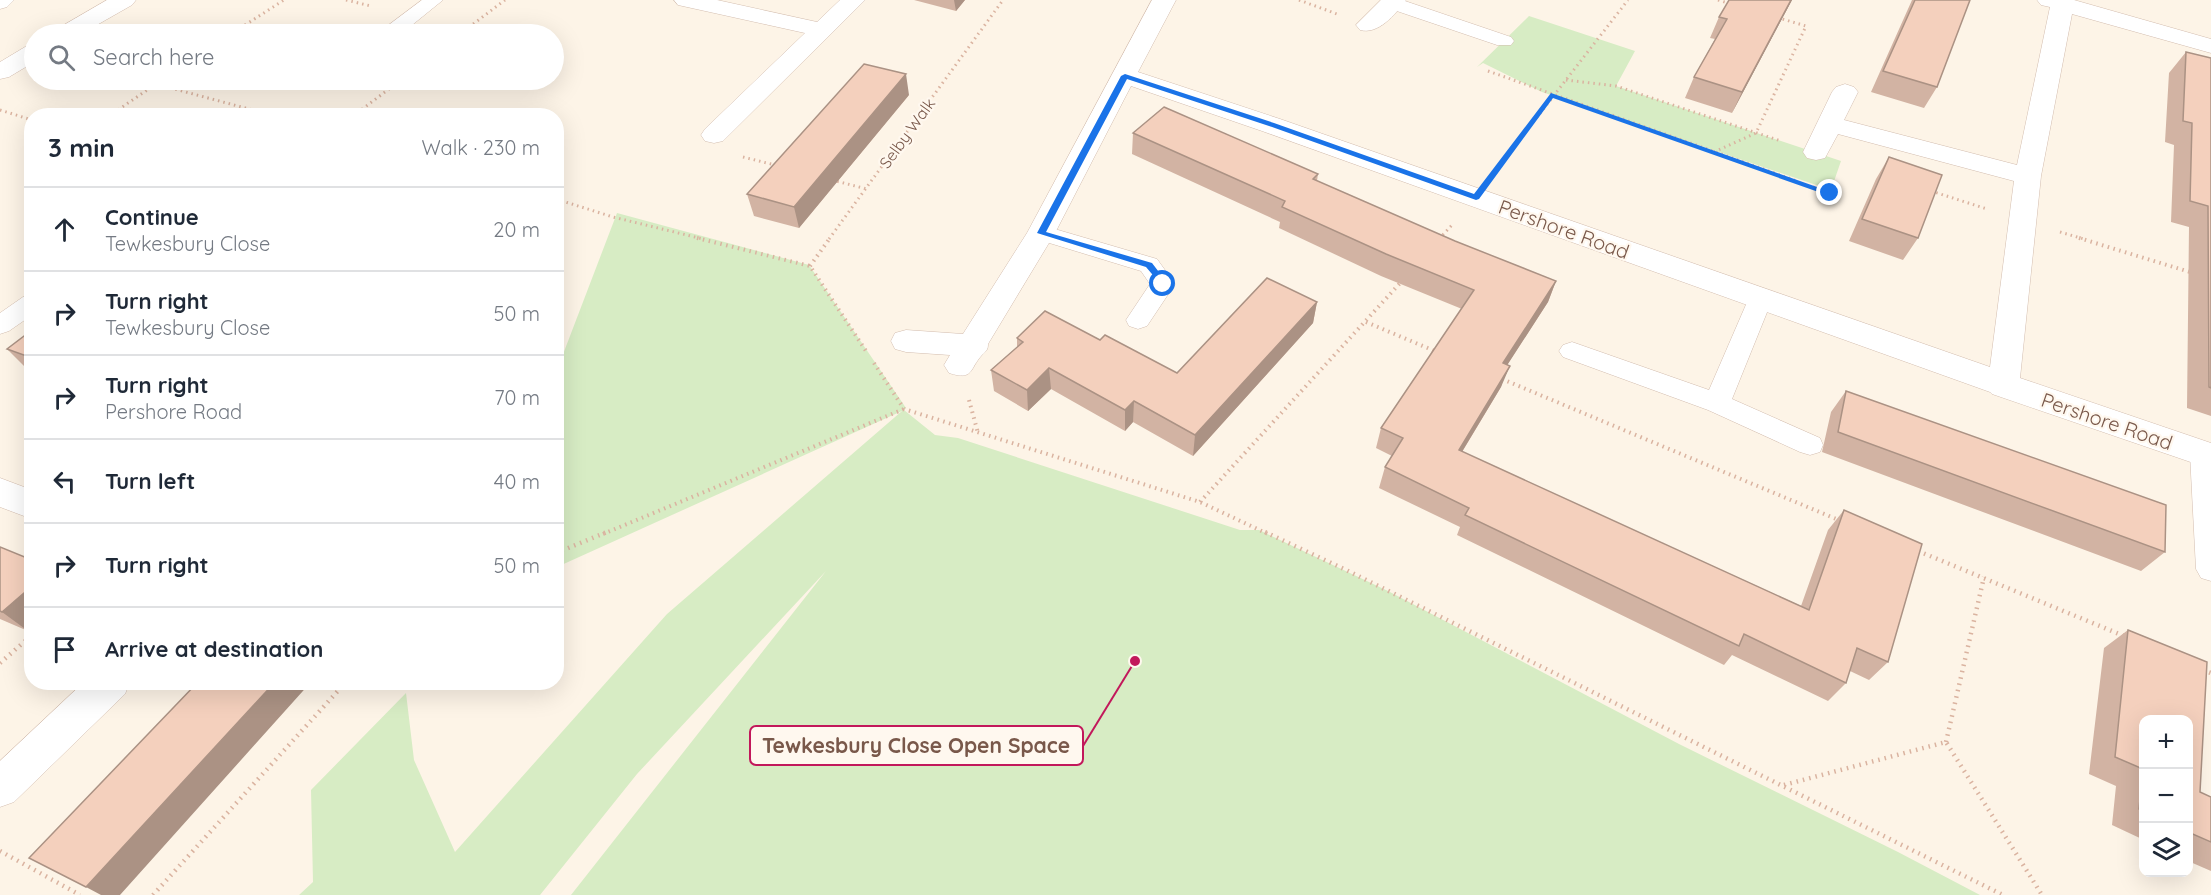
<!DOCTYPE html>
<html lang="en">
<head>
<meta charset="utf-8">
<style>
  :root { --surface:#fff; --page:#f6f6f7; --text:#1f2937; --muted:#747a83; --line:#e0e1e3 }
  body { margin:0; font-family:Quicksand,sans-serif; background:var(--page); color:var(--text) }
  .controls { position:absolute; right:18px; bottom:18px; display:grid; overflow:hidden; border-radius:12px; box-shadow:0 6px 24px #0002 }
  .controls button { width:54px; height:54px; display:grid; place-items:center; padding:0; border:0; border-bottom:2px solid var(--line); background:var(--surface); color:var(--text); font:30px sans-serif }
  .stop { position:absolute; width:18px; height:18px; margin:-14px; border:4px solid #1a73e8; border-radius:50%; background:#fff }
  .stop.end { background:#1a73e8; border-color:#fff; box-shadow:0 2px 6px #0008 }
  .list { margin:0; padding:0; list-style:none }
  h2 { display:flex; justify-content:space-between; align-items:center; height:78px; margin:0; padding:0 24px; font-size:26px }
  h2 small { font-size:20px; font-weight:400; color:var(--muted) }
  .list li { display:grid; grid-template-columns:39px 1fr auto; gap:18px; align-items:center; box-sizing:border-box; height:84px; padding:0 24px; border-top:2px solid var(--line) }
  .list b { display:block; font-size:22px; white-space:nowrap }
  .list p { margin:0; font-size:20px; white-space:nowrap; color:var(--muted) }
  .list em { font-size:20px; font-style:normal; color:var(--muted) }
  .icon { flex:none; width:33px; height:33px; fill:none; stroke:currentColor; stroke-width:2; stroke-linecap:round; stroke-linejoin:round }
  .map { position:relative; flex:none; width:2211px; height:895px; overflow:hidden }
  .search { position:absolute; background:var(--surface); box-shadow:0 6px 24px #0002; left:24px; top:24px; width:540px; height:66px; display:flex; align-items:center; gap:15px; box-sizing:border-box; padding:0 21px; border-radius:33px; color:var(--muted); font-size:22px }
  .panel { position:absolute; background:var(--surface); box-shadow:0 6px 24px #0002; left:24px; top:108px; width:540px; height:582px; border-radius:24px }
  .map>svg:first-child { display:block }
  .green { fill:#d7ecc4 }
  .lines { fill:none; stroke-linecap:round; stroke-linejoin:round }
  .service-casing { stroke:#d3bdaf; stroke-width:1 }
  .minor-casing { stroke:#d3bdaf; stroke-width:1 }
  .path-far2 { stroke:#dab3a0; stroke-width:3; stroke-dasharray:1.5 4; stroke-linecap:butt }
  .path-far1 { stroke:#dab3a0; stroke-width:4; stroke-dasharray:1.5 4.5; stroke-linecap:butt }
  .path { stroke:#dab3a0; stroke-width:4.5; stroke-dasharray:1.5 5; stroke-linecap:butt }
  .service { fill:#fff; fill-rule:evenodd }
  .minor { fill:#fff; fill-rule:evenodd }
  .wall { fill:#d2b3a3 }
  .shaded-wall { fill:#ab9284 }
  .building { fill:#f4d0bd; stroke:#ab9284; stroke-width:1.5 }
  .route { fill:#1a73e8 }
  .labels { text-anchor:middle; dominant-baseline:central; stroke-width:4.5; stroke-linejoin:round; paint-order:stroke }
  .far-street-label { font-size:16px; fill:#79584a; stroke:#fff8ef }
  .street-label { font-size:20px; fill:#79584a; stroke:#fff8ef }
  .leader { fill:none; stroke:#c2185b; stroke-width:2 }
  .callout-dot { fill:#c2185b; stroke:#fff8ef; stroke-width:2 }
  .callout { fill:#fff8ef; stroke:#c2185b; stroke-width:2 }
  .callout-label { font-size:21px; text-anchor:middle; font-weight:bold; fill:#79584a }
</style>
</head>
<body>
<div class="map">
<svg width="2211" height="895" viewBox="0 0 2211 895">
  <rect width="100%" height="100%" fill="#fdf4e7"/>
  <path class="green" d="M 1529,16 L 1635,51 L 1616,86 L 1841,161 L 1831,190 L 1542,92 L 1483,63 L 1477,67 Z
    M 617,213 L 809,265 L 906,408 L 904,410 L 935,435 L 958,438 L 1240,530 L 1259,530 L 1388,591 L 1679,744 L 1898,852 L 1980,895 L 571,895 L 826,571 L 637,774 L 540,895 L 299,895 L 313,882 L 311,790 L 406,693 L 414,760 L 455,852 L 667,614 L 902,411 L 557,567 L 557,370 Z"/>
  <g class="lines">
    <g class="service-casing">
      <path id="service" d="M 0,0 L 14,0 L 7,7 L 0,9 Z
        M 422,0 L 443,0 L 401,34 L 380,34 L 382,30 Z
        M 1385,0 L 1402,0 L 1511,37 L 1514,41 L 1511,45 L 1497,45 L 1385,7 L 1383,3 Z
        M 1041,225 L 1157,259 L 1175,284 L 1147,326 L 1138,329 L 1129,326 L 1126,320 L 1150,284 L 1141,271 L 1033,238 L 1029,233 L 1033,228 Z
        M 1760,291 L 1769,294 L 1772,300 L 1732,399 L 1820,438 L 1823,445 L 1820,452 L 1810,455 L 1800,452 L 1708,410 L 1563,357 L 1559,351 L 1563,345 L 1572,342 L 1709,390 L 1748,300 L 1751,294 Z
        M 32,295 L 32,315 L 9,331 L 0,334 L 0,313 L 23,297 Z
        M 2204,443 L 2211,446 L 2211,581 L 2201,578 L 2196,569 L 2190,454 L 2194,447 Z"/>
    </g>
    <g class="minor-casing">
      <path id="minor" d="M 107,0 L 136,0 L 132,5 L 81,34 L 53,34 L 57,29 Z
        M 674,0 L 717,0 L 817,22 L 840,0 L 865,0 L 723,141 L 714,143 L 705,141 L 701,135 L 705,129 L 805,33 L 678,5 Z
        M 1152,0 L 1176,0 L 1138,72 L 1280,119 L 1990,367 L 2014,181 L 1838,134 L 1825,158 L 1816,160 L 1807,158 L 1803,152 L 1832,92 L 1836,87 L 1845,84 L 1854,87 L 1858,92 L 1844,120 L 2017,165 L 2050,7 L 2041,5 L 2037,0 L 2074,0 L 2211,39 L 2211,53 L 2072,14 L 2041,176 L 2020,378 L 2211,443 L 2211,469 L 1992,394 L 1990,392 L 1262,131 L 1131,86 L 1055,233 L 988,344 C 988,350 986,351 982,355 C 969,369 974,381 949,373 L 944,365 L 950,355 L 906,352 L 895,349 L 891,341 L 895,333 L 906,330 L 963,334 L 1027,233 Z
        M 1381,0 L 1406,0 C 1395,15 1378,35 1360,30 L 1356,25 Z
        M 34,45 L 34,62 L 9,77 L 0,79 L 0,62 L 25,47 Z
        M 0,478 L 32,490 L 32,519 L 0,507 Z
        M 84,682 L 130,682 L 125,694 L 14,802 L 0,807 L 0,761 Z"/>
    </g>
    <path class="path-far2" d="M 346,0 L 371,6
      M 1299,0 L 1337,14
      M 1718,0 L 1731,4
      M 231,34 L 284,0
      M 460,34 L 505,0
      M 1488,71 L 1797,181
      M 1566,80 L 1616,86 L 1781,141
      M 0,110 L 32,120
      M 109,116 L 156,84 L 275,116
      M 353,116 L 401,80
      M 1714,152 L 1756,133 L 1806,26 L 1779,18
      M 743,157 L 779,166
      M 1496,170 L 1628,0
      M 832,180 L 867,189
      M 1813,187 L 1830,193 L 1834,181
      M 1931,191 L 1987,209
      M 556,199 L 613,217 L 703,239
      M 2060,232 L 2084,239
      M 829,239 L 1003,0
      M 1439,239 L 1452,225"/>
    <path class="path-far1" d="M 697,238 L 810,266 L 868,354
      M 2079,238 L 2193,273
      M 810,266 L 830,238
      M 1366,322 L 1437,352
      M 874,363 L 904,409 L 1200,502 L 1268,534
      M 1502,379 L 1841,521
      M 969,400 L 978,433
      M 1200,502 L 1402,281
      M 603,534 L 904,409"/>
    <path class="path" d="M 1265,532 L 1344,569 L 2003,895
      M 1918,551 L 2124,636
      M 556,553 L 607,532
      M 0,663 L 32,635
      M 2203,670 L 2211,673
      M 1946,742 L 1984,577
      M 1784,785 L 1946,742 L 2042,895
      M 0,851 L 80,895
      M 153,895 L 346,682"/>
    <use href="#service" class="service"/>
    <use href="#minor" class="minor"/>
  </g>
  <path class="wall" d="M 914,0 L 965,0 L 956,11 Z
    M 1729,0 L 1792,0 L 1732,113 L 1685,98 L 1694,77 L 1715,39 L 1710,38 L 1719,17 Z
    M 1912,0 L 1970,0 L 1937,87 L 1924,108 L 1871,92 Z
    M 2186,52 L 2211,58 L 2211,416 L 2187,408 L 2189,227 L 2171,222 L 2174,145 L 2165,142 L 2169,73 Z
    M 909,95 L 799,228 L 754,216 L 747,194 Z
    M 1133,133 L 1318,174 L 1317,181 L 1455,241 L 1556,281 L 1548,302 L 1507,365 L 1501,387 L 1462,452 L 1801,606 L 1828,530 L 1844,510 L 1888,662 L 1869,680 L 1850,671 L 1846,683 L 1828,701 L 1732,655 L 1724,665 L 1457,535 L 1460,527 L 1379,488 L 1385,467 L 1392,456 L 1376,448 L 1381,428 L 1462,309 L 1381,276 L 1279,228 L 1280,222 L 1132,154 Z
    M 1889,157 L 1918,238 L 1903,260 L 1849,241 L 1876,179 Z
    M 1317,302 L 1313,323 L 1193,456 L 1133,422 L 1125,431 L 1051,389 L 1028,411 L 994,391 L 991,370 L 1017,347 L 1017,338 L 1100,340 L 1177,373 Z
    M 32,330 L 32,371 L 28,370 L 7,349 Z
    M 1846,391 L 2165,552 L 2141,571 L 1822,452 L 1831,412 Z
    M 0,547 L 28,631 L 0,619 Z
    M 2128,630 L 2207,662 L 2200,792 L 2211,797 L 2211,871 L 2188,861 L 2188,720 L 2144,720 L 2144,840 L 2112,825 L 2116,786 L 2089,774 L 2104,648 Z"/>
  <path class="shaded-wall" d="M 954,0 L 965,0 L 956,11 Z
    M 1791,0 L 1792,0 L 1732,113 L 1742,92 Z
    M 906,74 L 909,95 L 799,228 L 794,207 Z
    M 1556,281 L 1548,302 L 1495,384 L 1503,363 Z
    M 1317,302 L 1313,323 L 1193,456 L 1195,435 Z
    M 1510,366 L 1501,387 L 1451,470 L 1459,450 Z
    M 1049,368 L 1051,389 L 1028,411 L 1027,390 Z
    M 1134,401 L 1133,422 L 1125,431 L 1125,410 Z
    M 32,586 L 32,628 L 28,631 L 2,612 Z
    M 275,682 L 311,682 L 120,895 L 101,895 L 86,887 Z"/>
  <path class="building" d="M 1729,0 L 1791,0 L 1742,92 L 1694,77 L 1727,19 L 1719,17 Z
    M 1915,0 L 1970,0 L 1937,87 L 1883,71 Z
    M 2186,52 L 2211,58 L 2211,388 L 2209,387 L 2208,206 L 2190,201 L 2192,123 L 2183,121 Z
    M 864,64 L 906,74 L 794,207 L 747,194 Z
    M 1164,107 L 1318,174 L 1313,179 L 1455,241 L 1556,281 L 1503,363 L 1510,366 L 1459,450 L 1809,610 L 1844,510 L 1922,544 L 1888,662 L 1857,648 L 1846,683 L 1744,634 L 1739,646 L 1465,515 L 1469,508 L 1385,467 L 1403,438 L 1381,428 L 1474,290 L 1386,254 L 1282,207 L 1285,201 L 1133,133 Z
    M 1889,157 L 1942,175 L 1918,238 L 1862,219 Z
    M 1267,278 L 1317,302 L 1195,435 L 1134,401 L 1125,410 L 1049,368 L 1027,390 L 991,370 L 1023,342 L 1017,338 L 1045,311 L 1100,340 L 1105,335 L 1177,373 Z
    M 32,330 L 32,358 L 7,349 Z
    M 1846,391 L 2166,505 L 2165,552 L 1838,432 Z
    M 0,547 L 32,560 L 32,586 L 2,612 L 0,611 Z
    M 2128,630 L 2207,662 L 2200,792 L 2211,797 L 2211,842 L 2188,832 L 2188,720 L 2144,720 L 2144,811 L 2139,809 L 2143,769 L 2115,757 Z
    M 198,682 L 275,682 L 86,887 L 29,858 Z"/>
  <path class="route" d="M 1125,74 L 1274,123 L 1474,194 L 1551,93 L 1834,193 L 1827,195 L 1553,98 L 1479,199 L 1476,200 L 1269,126 L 1127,79 L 1046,232 L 1152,263 L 1168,284 L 1163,287 L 1146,267 L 1037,233 L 1121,76 Z"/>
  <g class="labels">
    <g class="far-street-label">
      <text transform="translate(907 133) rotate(-54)">Selby Walk</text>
    </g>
    <g class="street-label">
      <text transform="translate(1564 229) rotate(20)">Pershore Road</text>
      <text transform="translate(2107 421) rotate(19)">Pershore Road</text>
    </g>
  </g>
  <path class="leader" d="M1135 661L1083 746"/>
  <circle class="callout-dot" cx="1135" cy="661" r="6"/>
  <rect class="callout" x="750" y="726" width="333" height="39" rx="6"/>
  <g class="callout-label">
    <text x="916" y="753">Tewkesbury Close Open Space</text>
  </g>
</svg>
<div class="controls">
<button>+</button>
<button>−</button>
<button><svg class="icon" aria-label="layers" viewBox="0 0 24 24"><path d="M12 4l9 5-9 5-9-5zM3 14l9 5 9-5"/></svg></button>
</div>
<div class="stop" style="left:1163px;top:284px"></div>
<div class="stop end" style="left:1830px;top:193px"></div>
<div class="search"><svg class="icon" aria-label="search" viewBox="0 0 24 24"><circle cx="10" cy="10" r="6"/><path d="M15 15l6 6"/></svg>Search here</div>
<section class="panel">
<h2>3 min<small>Walk · 230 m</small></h2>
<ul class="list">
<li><svg class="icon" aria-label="ahead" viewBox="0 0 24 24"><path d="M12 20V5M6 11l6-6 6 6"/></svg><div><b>Continue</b><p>Tewkesbury Close</p></div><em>20 m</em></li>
<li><svg class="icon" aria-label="right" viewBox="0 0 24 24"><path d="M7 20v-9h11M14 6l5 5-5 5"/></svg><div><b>Turn right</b><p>Tewkesbury Close</p></div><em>50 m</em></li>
<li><svg class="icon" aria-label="right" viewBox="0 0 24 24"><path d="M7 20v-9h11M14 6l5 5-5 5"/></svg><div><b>Turn right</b><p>Pershore Road</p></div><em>70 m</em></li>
<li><svg class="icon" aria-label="left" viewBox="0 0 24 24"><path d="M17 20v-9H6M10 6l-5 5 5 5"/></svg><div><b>Turn left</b></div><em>40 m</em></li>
<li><svg class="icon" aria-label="right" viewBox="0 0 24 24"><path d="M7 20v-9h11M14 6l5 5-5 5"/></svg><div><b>Turn right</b></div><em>50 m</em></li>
<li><svg class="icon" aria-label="arrive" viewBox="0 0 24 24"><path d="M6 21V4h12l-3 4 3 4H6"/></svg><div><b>Arrive at destination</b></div></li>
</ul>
</section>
</div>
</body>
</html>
